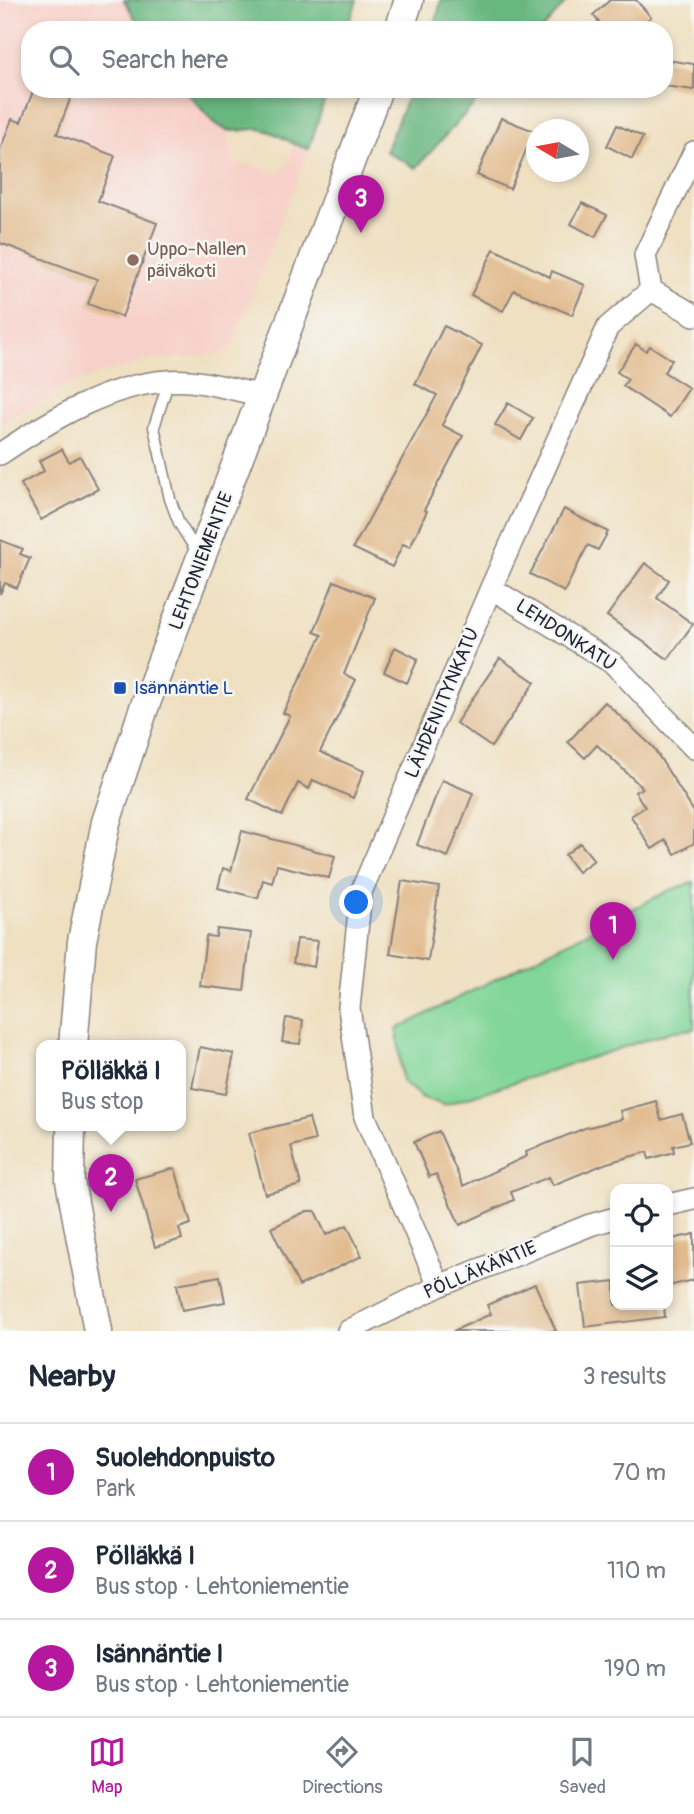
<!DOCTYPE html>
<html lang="en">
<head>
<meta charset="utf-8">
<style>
  :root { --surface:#fff; --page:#f6f6f7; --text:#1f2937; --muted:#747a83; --line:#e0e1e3; --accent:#b5179e }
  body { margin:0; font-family:Pangolin,sans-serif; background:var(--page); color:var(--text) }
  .controls { position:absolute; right:21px; bottom:21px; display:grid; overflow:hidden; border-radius:14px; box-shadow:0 4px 10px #0003 }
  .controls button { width:63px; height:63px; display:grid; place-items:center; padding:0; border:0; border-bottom:2px solid var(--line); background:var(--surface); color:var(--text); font:35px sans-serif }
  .compass { position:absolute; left:526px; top:119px; width:63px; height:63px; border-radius:50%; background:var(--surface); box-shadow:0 4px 10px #0003; rotate:280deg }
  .you { position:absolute; left:357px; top:903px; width:24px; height:24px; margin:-18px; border:5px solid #fff; border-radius:50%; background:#1a73e8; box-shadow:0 0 0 10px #1a73e833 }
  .badge { display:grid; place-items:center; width:46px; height:46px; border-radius:50%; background:var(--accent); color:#fff; font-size:23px; font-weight:700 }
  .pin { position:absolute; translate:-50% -58px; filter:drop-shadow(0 2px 4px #0008) }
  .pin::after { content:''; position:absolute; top:37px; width:24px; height:21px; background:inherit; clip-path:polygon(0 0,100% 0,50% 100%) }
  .popup { position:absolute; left:36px; top:1040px; width:150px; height:91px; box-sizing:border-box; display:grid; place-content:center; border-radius:14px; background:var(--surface); filter:drop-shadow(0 2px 5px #0005); font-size:23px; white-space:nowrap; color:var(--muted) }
  .popup b { font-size:26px; color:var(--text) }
  .popup::after { content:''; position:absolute; left:50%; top:100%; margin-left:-14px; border:14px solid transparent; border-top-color:var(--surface) }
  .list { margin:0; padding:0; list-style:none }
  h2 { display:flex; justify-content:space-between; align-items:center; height:91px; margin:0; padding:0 28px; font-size:30px }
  h2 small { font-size:23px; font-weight:400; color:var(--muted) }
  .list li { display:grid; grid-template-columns:46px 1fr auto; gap:21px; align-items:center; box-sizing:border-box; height:98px; padding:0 28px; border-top:2px solid var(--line) }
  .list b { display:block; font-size:26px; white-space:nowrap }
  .list p { margin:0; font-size:23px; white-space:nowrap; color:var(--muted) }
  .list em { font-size:23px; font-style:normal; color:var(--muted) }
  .icon { flex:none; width:38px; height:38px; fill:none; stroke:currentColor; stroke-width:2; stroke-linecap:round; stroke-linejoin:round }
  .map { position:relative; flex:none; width:694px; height:1331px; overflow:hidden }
  .search { position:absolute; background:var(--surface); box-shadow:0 4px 10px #0003; left:21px; right:21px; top:21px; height:77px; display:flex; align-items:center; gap:18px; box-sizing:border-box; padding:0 24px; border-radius:28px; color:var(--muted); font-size:26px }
  .sheet { height:385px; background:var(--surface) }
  nav { display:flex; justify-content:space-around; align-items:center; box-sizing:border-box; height:98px; border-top:2px solid var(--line); background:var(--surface); font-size:19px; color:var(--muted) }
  nav a { display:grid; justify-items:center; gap:4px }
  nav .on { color:var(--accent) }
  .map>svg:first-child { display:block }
  .built { fill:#f7d1c9 }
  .green { fill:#82d698; stroke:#527c6a; stroke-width:2 }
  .forest { fill:#69b780; stroke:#466c5e; stroke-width:2 }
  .building { fill:#e2bb8e }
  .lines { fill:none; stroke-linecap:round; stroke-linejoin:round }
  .service-casing { stroke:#88817e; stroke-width:13 }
  .minor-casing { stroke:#88817e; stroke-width:24 }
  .secondary-casing { stroke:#88817e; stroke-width:31 }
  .service { stroke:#fff; stroke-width:10 }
  .minor { stroke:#fff; stroke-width:21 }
  .secondary { stroke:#fff; stroke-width:28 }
  .education-dot { fill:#8d6e63; stroke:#f6f6f2; stroke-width:2.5 }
  .transit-dot { fill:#1a4fb4; stroke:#f6f6f2; stroke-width:2.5 }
  .labels { text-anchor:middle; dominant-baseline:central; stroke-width:5; stroke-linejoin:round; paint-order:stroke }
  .education-label { font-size:19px; fill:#785e54; stroke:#f6f6f2; text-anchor:start }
  .street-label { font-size:19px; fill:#22223b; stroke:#f6f6f2 }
  .transit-label { font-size:19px; fill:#164399; stroke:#f6f6f2; text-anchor:start }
</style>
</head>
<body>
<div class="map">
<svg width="694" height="1331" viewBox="0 0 694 1331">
  <rect width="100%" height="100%" fill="#f6f6f2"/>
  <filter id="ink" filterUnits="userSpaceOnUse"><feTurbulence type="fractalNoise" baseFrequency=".0143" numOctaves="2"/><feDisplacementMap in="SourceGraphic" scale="14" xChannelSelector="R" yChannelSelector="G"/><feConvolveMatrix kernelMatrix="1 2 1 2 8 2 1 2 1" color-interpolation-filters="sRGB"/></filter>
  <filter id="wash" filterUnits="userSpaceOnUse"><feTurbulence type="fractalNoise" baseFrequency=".00686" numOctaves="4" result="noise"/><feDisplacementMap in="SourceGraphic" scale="28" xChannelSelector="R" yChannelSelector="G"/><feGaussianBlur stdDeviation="1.57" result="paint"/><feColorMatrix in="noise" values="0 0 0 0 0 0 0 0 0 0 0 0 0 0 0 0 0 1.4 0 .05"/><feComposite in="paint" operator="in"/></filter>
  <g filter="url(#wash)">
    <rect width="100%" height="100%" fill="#efe0c1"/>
    <path class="built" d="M 0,0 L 124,0 L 142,30 L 30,30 L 30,89 L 182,89 L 213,121 L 228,131 L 234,163 L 253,165 L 278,174 L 290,161 L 292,146 L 309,149 L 232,347 L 220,354 L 150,360 L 74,382 L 0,424 Z"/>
    <path class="green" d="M 694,882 L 694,1029 L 673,1031 L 444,1105 L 421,1097 L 402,1081 L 397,1029 L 668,891 Z"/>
    <path class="forest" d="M 124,0 L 357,0 L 347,30 L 142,30 Z
      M 441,0 L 568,0 L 542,30 L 434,30 Z
      M 182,89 L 328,89 L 309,149 C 288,145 281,132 259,129 C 249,128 236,133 227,130 C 208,123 198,100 182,89 Z
      M 411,89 L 488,89 L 416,168 L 385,151 Z"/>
    <g id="blocks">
      <path class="building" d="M 610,0 L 636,0 L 651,17 L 636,30 L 606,30 L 593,15 Z
        M 667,60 L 694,64 L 694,90 L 664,86 Z
        M 34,89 L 74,89 L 57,134 L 115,156 L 98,201 L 157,223 L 122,317 L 88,304 L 97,279 L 0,243 L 0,150 L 12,119 L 21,122 Z
        M 501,118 L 534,131 L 510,189 L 477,175 Z
        M 617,125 L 643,137 L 632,159 L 607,146 Z
        M 582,203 L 607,215 L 595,237 L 571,224 Z
        M 494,249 L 550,277 L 552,271 L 585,285 L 572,315 L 514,290 L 503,311 L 471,295 Z
        M 444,326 L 482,345 L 442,425 L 463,436 L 424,510 L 427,511 L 410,547 L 403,544 L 392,567 L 353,548 L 437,395 L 415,384 Z
        M 636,344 L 646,351 L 650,346 L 672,360 L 664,372 L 689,388 L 670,417 L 623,386 L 628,379 L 617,372 Z
        M 508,403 L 533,418 L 521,440 L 495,425 Z
        M 62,449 L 69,462 L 80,456 L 98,489 L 41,520 L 21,484 L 44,471 L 39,461 Z
        M 564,509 L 608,532 L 598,550 L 588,545 L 564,592 L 530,574 Z
        M 0,540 L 23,549 L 20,554 L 30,558 L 17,588 L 5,583 L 0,594 Z
        M 645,563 L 669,580 L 657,598 L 693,624 L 668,659 L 607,616 Z
        M 334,581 L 375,598 L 344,674 L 356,680 L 320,752 L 364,771 L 353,798 L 313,780 L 309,789 L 298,783 L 282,816 L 248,799 L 290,716 L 283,713 L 322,635 L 314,632 Z
        M 395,647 L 418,659 L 407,683 L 384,672 Z
        M 500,658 L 535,682 L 491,747 L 456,723 Z
        M 605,702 L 653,747 L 694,812 L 694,843 L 675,854 L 666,840 L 652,849 L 631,816 L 645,807 L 635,792 L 643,788 L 597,745 L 585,758 L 568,742 Z
        M 442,780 L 473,793 L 448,857 L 417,845 Z
        M 242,831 L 335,856 L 329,878 L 277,865 L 272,883 L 263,880 L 258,898 L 218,888 L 223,868 L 231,871 Z
        M 580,843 L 594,860 L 578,872 L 565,855 Z
        M 402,881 L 439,887 L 428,961 L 390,954 Z
        M 217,929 L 251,933 L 244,991 L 200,986 L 206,936 L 216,937 Z
        M 297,939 L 318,941 L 314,967 L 293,963 Z
        M 286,1018 L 303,1020 L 300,1044 L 282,1042 Z
        M 200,1047 L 234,1054 L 226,1094 L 192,1088 Z
        M 656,1101 L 661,1120 L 682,1114 L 690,1142 L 673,1146 L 674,1152 L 649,1159 L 647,1152 L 607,1163 L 553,1185 L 549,1177 L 511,1192 L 514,1200 L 460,1225 L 436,1174 L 429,1177 L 414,1142 L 439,1131 L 463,1186 L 527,1156 L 526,1152 L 585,1128 L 622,1119 L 620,1111 Z
        M 309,1118 L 315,1140 L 291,1146 L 301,1185 L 265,1194 L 249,1133 Z
        M 175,1168 L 191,1224 L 179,1228 L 182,1239 L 155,1247 L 135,1179 Z
        M 307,1211 L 315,1211 L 326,1235 L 347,1225 L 362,1256 L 299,1286 L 271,1228 Z
        M 694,1234 L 694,1280 L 668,1286 L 668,1240 Z
        M 220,1276 L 225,1302 L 182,1310 L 177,1284 Z
        M 615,1281 L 615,1305 L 664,1305 L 665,1317 L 585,1327 L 580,1285 Z
        M 535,1284 L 556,1331 L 453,1331 L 491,1314 L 487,1305 Z"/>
    </g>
  </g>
  <g filter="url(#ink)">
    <use href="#blocks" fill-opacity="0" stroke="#88817e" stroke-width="2"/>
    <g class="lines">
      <g class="service-casing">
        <path id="service" d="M 169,380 L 154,427 L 170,499 L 179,523 L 199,555"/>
      </g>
      <g class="minor-casing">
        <path id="minor" d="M 651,290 L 694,315
          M 0,454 C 49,421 107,385 167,381 C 198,378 234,390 264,396
          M 491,588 L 614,664 L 694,748
          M 668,1205 L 694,1199
          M 439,1286 L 365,1117 L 349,1008 L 361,892 L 491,588 L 608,327 L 651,290 L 645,255 L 694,152
          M 348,1331 L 439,1286 L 590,1225 L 615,1218"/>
      </g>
      <g class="secondary-casing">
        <path id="secondary" d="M 399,30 L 409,0
          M 73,1046 L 82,941 L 106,822 L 144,708 L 378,89
          M 71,1126 L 70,1181 L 98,1331"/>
      </g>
      <use href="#service" class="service"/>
      <use href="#minor" class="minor"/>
      <use href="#secondary" class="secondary"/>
    </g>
  </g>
  <circle class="education-dot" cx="133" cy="260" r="7"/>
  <rect class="transit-dot" x="113" y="681" width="14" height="14" rx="3.5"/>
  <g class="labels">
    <g class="education-label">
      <text x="147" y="249">Uppo-Nallen<tspan x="147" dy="22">päiväkoti</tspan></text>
    </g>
    <g class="street-label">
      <text transform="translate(201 561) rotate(-69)">LEHTONIEMENTIE</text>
      <text transform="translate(566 635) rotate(33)">LEHDONKATU</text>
      <text transform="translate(442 703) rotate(-67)">LÄHDENIITYNKATU</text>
      <text transform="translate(480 1270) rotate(-23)">PÖLLÄKÄNTIE</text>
    </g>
    <g class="transit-label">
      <text x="134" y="688">Isännäntie L</text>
    </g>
  </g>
</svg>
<div class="controls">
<button><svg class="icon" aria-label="locate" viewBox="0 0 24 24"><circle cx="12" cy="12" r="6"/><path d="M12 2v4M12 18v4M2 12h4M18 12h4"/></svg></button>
<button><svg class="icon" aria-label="layers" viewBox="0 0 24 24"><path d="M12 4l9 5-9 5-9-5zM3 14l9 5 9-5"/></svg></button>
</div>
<svg class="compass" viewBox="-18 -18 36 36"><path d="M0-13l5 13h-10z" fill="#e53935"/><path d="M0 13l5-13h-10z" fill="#747a83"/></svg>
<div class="you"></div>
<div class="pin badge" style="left:613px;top:960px">1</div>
<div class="pin badge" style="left:111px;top:1212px">2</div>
<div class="popup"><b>Pölläkkä I</b>Bus stop</div>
<div class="pin badge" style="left:361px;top:233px">3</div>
<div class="search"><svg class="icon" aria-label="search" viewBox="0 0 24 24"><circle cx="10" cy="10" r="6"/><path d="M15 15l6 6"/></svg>Search here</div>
</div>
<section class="sheet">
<h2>Nearby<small>3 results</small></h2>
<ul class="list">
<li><span class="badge">1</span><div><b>Suolehdonpuisto</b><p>Park</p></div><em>70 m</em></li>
<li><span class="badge">2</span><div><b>Pölläkkä I</b><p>Bus stop · Lehtoniementie</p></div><em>110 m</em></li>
<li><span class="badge">3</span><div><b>Isännäntie I</b><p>Bus stop · Lehtoniementie</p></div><em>190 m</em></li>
</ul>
</section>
<nav>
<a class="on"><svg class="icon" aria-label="map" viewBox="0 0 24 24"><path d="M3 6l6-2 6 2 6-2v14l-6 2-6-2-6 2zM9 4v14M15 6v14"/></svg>Map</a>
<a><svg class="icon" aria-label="directions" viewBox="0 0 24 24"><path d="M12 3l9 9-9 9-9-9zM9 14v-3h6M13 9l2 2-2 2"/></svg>Directions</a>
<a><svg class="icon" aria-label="saved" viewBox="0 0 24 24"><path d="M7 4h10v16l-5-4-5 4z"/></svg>Saved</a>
</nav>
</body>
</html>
